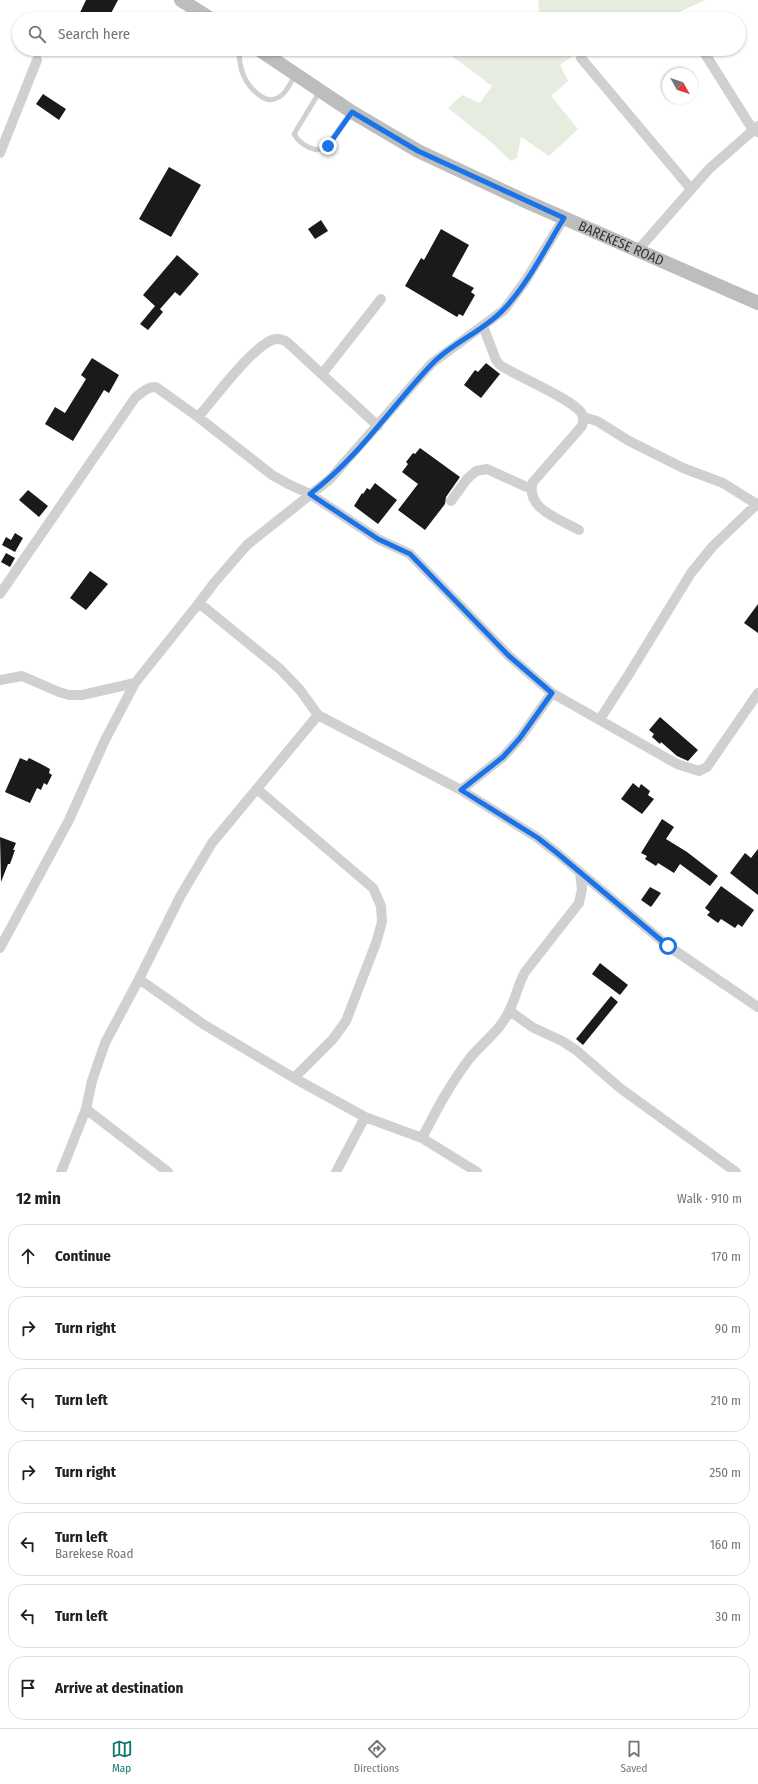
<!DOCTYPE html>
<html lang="en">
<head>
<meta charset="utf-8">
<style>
  :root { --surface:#fff; --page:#f2f2f2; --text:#202124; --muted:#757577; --line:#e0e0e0; --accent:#0f766e }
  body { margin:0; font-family:"Fira Sans Condensed",sans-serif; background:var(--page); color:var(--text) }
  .compass { position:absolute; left:662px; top:68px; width:36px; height:36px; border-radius:50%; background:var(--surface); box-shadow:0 1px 3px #0004; rotate:130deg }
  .stop { position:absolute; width:12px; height:12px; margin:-9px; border:3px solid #1a73e8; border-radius:50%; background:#fff }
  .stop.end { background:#1a73e8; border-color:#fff; box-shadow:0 1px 4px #0008 }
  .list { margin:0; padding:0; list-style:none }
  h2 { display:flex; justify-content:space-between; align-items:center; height:52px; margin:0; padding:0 16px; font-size:17px }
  h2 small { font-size:13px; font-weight:400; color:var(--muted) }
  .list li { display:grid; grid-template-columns:26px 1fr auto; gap:12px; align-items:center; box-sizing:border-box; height:64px; margin:0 8px 8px; padding:0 8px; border:1px solid var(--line); border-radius:16px }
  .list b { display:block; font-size:15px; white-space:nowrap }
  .list p { margin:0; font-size:13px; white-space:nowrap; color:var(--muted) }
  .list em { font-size:13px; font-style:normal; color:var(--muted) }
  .icon { flex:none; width:22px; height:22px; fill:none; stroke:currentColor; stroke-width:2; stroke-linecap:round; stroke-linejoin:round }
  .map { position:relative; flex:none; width:758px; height:1172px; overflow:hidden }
  .search { position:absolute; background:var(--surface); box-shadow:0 1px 3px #0004; left:12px; right:12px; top:12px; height:44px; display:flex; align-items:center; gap:10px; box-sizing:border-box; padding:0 14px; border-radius:22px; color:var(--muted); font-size:15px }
  .sheet { height:556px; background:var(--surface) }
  nav { display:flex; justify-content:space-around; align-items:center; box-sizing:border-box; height:56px; border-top:1px solid var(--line); background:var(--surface); font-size:11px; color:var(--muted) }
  nav a { display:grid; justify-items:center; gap:2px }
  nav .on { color:var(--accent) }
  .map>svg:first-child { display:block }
  .green { fill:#e6ecdf }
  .building { fill:#1a1a1a }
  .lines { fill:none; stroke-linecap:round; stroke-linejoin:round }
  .lane { stroke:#d0d0d0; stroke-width:5 }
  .street { stroke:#d0d0d0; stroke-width:10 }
  .secondary { stroke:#bdbdbd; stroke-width:14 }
  .route { stroke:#1a73e8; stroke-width:5 }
  .labels { text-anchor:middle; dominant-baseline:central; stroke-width:4; stroke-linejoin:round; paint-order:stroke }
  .street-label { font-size:14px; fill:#333; stroke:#fff }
</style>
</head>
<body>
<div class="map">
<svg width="758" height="1172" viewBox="0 0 758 1172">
  <rect width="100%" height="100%" fill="#fff"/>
  <path class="green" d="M 538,0 L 705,0 L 664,19 L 540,19 Z
    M 451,49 L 582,49 L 560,65 L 568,81 L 551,96 L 578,129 L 549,156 L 521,137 L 517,158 L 511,161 L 492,143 L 448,108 L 462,95 L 480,103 L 492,86 L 448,53 Z"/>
  <path class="building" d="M 86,0 L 118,0 L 108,19 L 77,19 Z
    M 43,94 L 66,109 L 59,120 L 36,104 Z
    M 169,167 L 201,185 L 171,237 L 139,219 Z
    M 321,220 L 328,231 L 315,239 L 308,229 Z
    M 441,229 L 469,245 L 452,276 L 474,288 L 471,292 L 475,295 L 463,316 L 459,314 L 457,317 L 405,286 L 421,258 L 424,260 Z
    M 177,255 L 199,274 L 180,296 L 175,292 L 160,309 L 163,312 L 148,330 L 140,324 L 155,306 L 143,295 Z
    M 92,358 L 119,375 L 109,393 L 104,390 L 73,441 L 45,424 L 55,407 L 65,413 L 86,379 L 81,375 Z
    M 486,363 L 500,374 L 481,398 L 464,385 L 475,370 L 478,372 Z
    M 420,448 L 460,477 L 446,497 L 445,504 L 425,530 L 398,510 L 418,484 L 402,472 L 408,464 L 406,462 L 413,453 L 415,454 Z
    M 375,483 L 397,500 L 378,524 L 354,506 L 362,493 L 363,494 L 367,488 L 370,490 Z
    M 28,490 L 48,506 L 39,517 L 19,500 Z
    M 15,533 L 23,538 L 15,552 L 2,545 L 6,537 L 11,540 Z
    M 6,553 L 15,558 L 10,567 L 1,562 Z
    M 90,571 L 108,584 L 86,610 L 70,598 Z
    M 758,604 L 758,633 L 744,623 Z
    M 660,717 L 698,750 L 688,761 L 677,756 L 661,742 L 660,744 L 652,737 L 654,734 L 649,730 Z
    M 20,758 L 27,761 L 29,758 L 41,764 L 50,769 L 49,773 L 52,775 L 47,785 L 44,783 L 41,790 L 37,788 L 30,803 L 5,792 Z
    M 633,783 L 639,788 L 641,784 L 650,791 L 648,795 L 654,799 L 642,814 L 621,799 Z
    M 662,819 L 674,827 L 666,839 L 687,852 L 718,876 L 710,886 L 680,864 L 674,873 L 658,863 L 656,866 L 645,859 L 647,856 L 641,853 Z
    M 0,837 L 16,843 L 13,850 L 15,850 L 10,864 L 8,864 L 1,882 Z
    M 758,849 L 758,895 L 730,873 L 745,853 L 751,858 Z
    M 721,886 L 754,910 L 742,927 L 738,924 L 735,928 L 721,919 L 718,923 L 707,915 L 710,912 L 705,908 Z
    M 650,887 L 661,893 L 651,907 L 641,900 Z
    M 600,963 L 628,985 L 620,995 L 592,974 Z
    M 611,996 L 618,1002 L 583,1045 L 576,1039 Z"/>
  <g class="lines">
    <path class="lane" d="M 239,49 C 239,69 244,85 262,97 C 267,100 273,101 279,97 C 286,94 291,82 295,75
      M 320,91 L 294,134 C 299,143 308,148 317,150 L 327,146 L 351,112"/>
    <path class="street" d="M 702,49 L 753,130 L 758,132
      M 581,58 L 691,189
      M 0,153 L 37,60
      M 638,250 L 709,169 L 758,126
      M 483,326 L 496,360 L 500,365 C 516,376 575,400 582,414 C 584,418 583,422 582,426 L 533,482 C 524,508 561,520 579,530
      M 322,374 L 381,299
      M 198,417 C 215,398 250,349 272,340 C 277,338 282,339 287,342 L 378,426
      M 583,417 L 597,421 L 629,441 L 683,468 L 723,483 L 758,505
      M 451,501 L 467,479 L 476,471 L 487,469 L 531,489
      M 0,594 L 135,398 C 142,392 147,387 156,387 L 198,417 L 272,475 L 288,484 L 310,494 L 378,539 L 410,554 L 509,656 L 552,693 L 677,764 L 699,771 L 707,767 L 758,693
      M 0,680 L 22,676 L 59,692 L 69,695 L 82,695 L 135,683
      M 318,715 L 461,790 L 538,838 L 557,853 L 668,946 L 758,1007
      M 600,719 L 629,674 L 691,573 L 713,546 L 758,503
      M 257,789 L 373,888 L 381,906 L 382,922 L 376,943 L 346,1021 L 333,1039 L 294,1078
      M 461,790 L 503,757 L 520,738 L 552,693
      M 0,948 L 69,820 L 105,740 L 135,683 L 199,603 L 214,583 L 247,545 L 330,479 L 432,363 L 504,310 L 526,280 L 564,218
      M 139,979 L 203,1024 L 294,1078 L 365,1117 L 422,1138 L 477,1172
      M 510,1011 L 532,1027 L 562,1041 L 576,1050 L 620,1088 L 736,1172
      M 86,1109 L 168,1172
      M 422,1138 C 437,1109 450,1084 470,1058 C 483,1042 501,1030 509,1011 C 516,998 518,984 525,972 L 579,903 L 582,889 L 580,873
      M 61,1172 L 86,1109 L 92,1081 L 105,1043 L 139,979 L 181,895 L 212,843 L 318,715 L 300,690 L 280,669 L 199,603
      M 336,1172 L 365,1117"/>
    <g class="secondary">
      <path d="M 181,0 L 211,19"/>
      <path id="s1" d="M 258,49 L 352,112 L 418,151 L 525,201 L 758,303"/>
    </g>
  </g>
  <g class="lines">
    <path class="route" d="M 328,146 L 352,112 L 418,151 L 564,218 C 546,247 528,284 504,309 C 484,331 453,342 432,364 C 391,407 358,458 310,494 L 378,539 L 410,554 L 509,656 L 552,693 L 520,738 L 503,757 L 461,790 L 538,838 L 557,853 L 668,946"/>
  </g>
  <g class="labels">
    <g class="street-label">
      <text stroke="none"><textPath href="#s1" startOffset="413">BAREKESE ROAD</textPath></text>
    </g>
  </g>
</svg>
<svg class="compass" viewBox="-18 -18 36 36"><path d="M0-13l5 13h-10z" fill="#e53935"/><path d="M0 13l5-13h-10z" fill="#757577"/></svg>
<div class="stop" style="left:668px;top:946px"></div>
<div class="stop end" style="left:328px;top:146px"></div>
<div class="search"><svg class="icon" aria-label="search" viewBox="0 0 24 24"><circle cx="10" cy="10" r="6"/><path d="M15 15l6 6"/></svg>Search here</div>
</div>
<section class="sheet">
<h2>12 min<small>Walk · 910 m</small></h2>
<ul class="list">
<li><svg class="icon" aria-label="ahead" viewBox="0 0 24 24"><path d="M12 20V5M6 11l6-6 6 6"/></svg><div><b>Continue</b></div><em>170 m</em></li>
<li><svg class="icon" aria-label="right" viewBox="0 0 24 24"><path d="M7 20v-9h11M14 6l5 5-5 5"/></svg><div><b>Turn right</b></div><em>90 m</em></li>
<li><svg class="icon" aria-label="left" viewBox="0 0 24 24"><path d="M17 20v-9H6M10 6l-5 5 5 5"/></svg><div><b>Turn left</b></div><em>210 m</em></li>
<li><svg class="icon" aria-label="right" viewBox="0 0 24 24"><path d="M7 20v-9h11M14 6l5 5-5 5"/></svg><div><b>Turn right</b></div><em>250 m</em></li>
<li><svg class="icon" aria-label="left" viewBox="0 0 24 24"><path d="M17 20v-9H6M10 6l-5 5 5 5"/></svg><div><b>Turn left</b><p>Barekese Road</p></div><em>160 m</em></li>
<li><svg class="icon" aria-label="left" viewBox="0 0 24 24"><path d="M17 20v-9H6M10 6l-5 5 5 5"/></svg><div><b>Turn left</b></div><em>30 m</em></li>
<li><svg class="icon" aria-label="arrive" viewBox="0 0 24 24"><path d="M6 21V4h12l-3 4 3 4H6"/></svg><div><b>Arrive at destination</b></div></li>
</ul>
</section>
<nav>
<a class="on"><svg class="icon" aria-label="map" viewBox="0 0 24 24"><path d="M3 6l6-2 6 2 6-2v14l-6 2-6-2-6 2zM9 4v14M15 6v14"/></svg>Map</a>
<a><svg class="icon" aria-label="directions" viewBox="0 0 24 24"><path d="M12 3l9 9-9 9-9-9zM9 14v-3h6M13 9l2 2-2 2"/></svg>Directions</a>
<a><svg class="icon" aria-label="saved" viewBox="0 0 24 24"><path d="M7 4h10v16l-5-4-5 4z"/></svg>Saved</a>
</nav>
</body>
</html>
